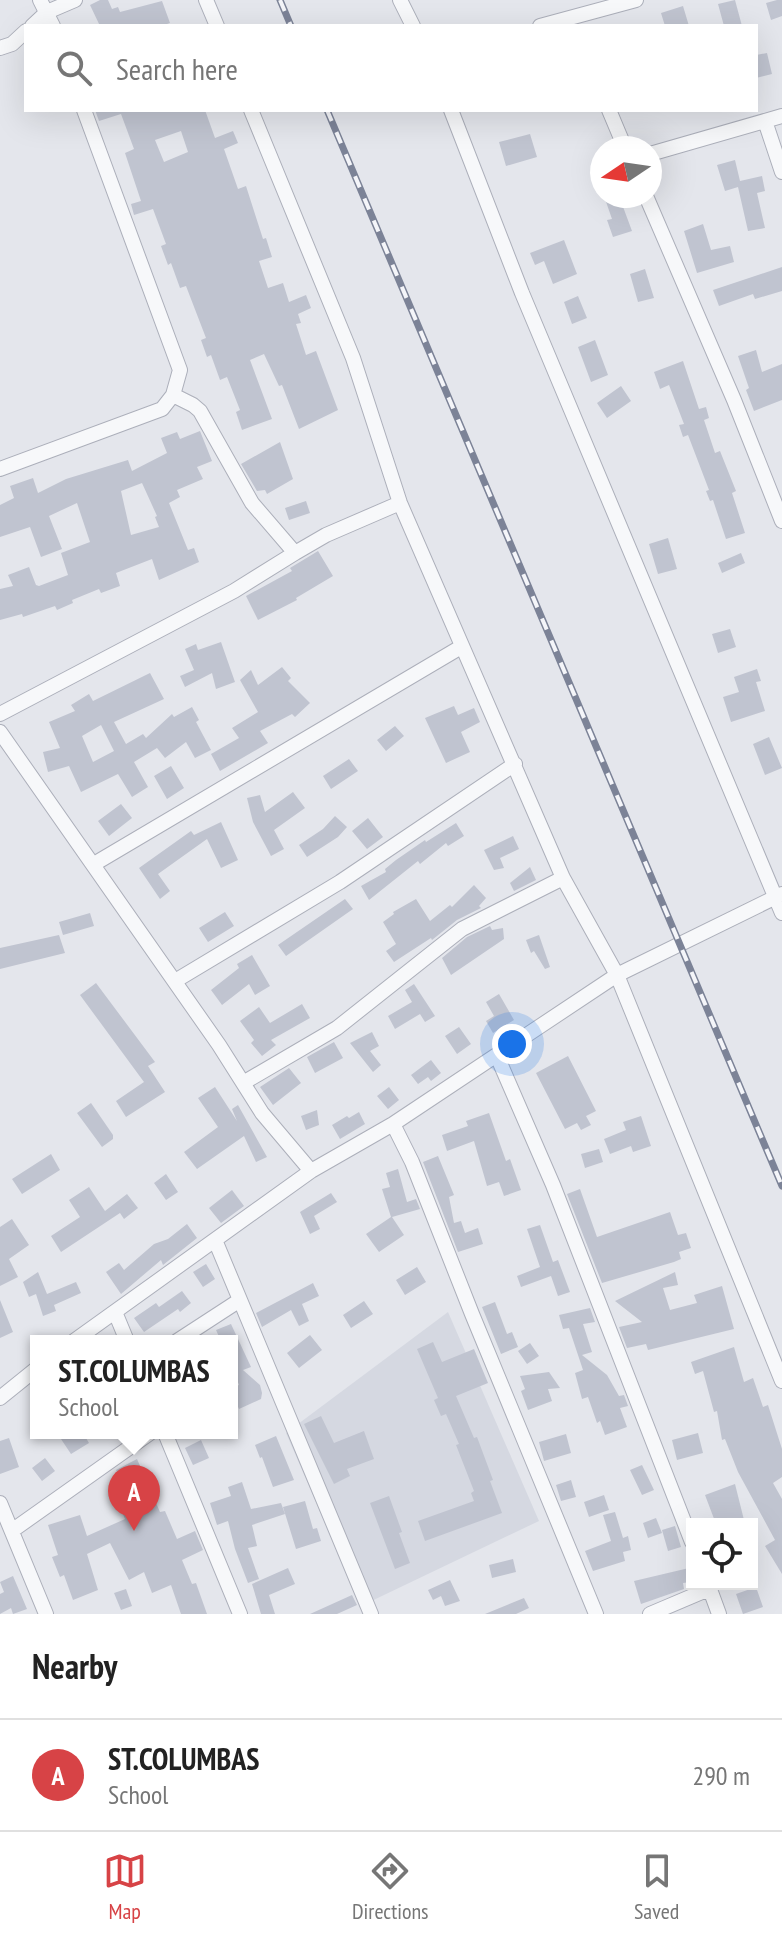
<!DOCTYPE html>
<html lang="en">
<head>
<meta charset="utf-8">
<style>
  :root { --surface:#fff; --page:#f2f2f2; --text:#222; --muted:#767676; --line:#e0e0e0; --accent:#d74346 }
  body { margin:0; font-family:"PT Sans Narrow",sans-serif; background:var(--page); color:var(--text) }
  .controls { position:absolute; right:24px; bottom:24px; display:grid; overflow:hidden; border-radius:0px; box-shadow:0 8px 32px #0002 }
  .controls button { width:72px; height:72px; display:grid; place-items:center; padding:0; border:0; border-bottom:2px solid var(--line); background:var(--surface); color:var(--text); font:40px sans-serif }
  .compass { position:absolute; left:590px; top:136px; width:72px; height:72px; border-radius:50%; background:var(--surface); box-shadow:0 8px 32px #0002; rotate:257deg }
  .you { position:absolute; left:512px; top:1044px; width:28px; height:28px; margin:-20px; border:6px solid #fff; border-radius:50%; background:#1a73e8; box-shadow:0 0 0 12px #1a73e833 }
  .badge { display:grid; place-items:center; width:52px; height:52px; border-radius:50%; background:var(--accent); color:#fff; font-size:26px; font-weight:700 }
  .pin { position:absolute; translate:-50% -66px; filter:drop-shadow(0 2px 4px #0008) }
  .pin::after { content:''; position:absolute; top:42px; width:28px; height:24px; background:inherit; clip-path:polygon(0 0,100% 0,50% 100%) }
  .popup { position:absolute; left:30px; top:1335px; width:208px; height:104px; box-sizing:border-box; display:grid; place-content:center; border-radius:0px; background:var(--surface); filter:drop-shadow(0 2px 6px #0005); font-size:26px; white-space:nowrap; color:var(--muted) }
  .popup b { font-size:30px; color:var(--text) }
  .popup::after { content:''; position:absolute; left:50%; top:100%; margin-left:-16px; border:16px solid transparent; border-top-color:var(--surface) }
  .list { margin:0; padding:0; list-style:none }
  h2 { display:flex; justify-content:space-between; align-items:center; height:104px; margin:0; padding:0 32px; font-size:34px }
  h2 small { font-size:26px; font-weight:400; color:var(--muted) }
  .list li { display:grid; grid-template-columns:52px 1fr auto; gap:24px; align-items:center; box-sizing:border-box; height:112px; padding:0 32px; border-top:2px solid var(--line) }
  .list b { display:block; font-size:30px; white-space:nowrap }
  .list p { margin:0; font-size:26px; white-space:nowrap; color:var(--muted) }
  .list em { font-size:26px; font-style:normal; color:var(--muted) }
  .icon { flex:none; width:44px; height:44px; fill:none; stroke:currentColor; stroke-width:2; stroke-linecap:round; stroke-linejoin:round }
  .map { position:relative; flex:none; width:782px; height:1614px; overflow:hidden }
  .search { position:absolute; background:var(--surface); box-shadow:0 8px 32px #0002; left:24px; right:24px; top:24px; height:88px; display:flex; align-items:center; gap:20px; box-sizing:border-box; padding:0 28px; border-radius:0px; color:var(--muted); font-size:30px }
  .sheet { height:216px; background:var(--surface) }
  nav { display:flex; justify-content:space-around; align-items:center; box-sizing:border-box; height:112px; border-top:2px solid var(--line); background:var(--surface); font-size:22px; color:var(--muted) }
  nav a { display:grid; justify-items:center; gap:4px }
  nav .on { color:var(--accent) }
  .map>svg:first-child { display:block }
  .built { fill:#d5d8e1 }
  .building { fill:#c0c4d0; fill-rule:evenodd }
  .lines { fill:none; stroke-linecap:round; stroke-linejoin:round }
  .street-casing { stroke:#acafba; stroke-width:16 }
  .street { stroke:#f7f8fa; stroke-width:14 }
  .rail-casing { stroke:#7c8397; stroke-width:7 }
  .rail { stroke:#f4f5f9; stroke-width:4; stroke-dasharray:12; stroke-linecap:butt }
</style>
</head>
<body>
<div class="map">
<svg width="782" height="1614" viewBox="0 0 782 1614">
  <rect width="100%" height="100%" fill="#e4e6ec"/>
  <path class="built" d="M 448,1312 L 539,1521 L 361,1606 L 286,1433 Z"/>
  <path class="building" d="M 100,0 L 108,0 L 112,9 L 118,7 L 120,12 L 162,1 L 170,23 L 161,26 L 100,26 L 90,5 Z
    M 735,0 L 742,26 L 724,26 L 718,4 Z
    M 777,0 L 782,0 L 782,16 L 771,20 L 766,3 Z
    M 683,6 L 689,26 L 665,26 L 661,13 Z
    M 767,53 L 772,74 L 756,78 L 756,55 Z
    M 95,110 L 205,110 L 215,138 L 233,131 L 238,143 L 224,149 L 238,189 L 246,186 L 263,239 L 266,238 L 272,257 L 259,261 L 268,288 L 283,283 L 289,302 L 306,295 L 311,308 L 298,314 L 301,323 L 296,324 L 306,355 L 316,351 L 338,410 L 299,429 L 282,385 L 279,386 L 264,354 L 250,360 L 272,419 L 242,430 L 236,412 L 240,410 L 227,377 L 220,380 L 211,355 L 207,357 L 201,340 L 206,338 L 186,286 L 180,288 L 171,263 L 168,265 L 161,246 L 166,244 L 153,209 L 134,215 L 131,204 L 141,201 L 125,153 L 134,149 L 121,114 L 99,121 ZM 181,131 L 188,152 L 164,162 L 155,140 Z
    M 530,134 L 537,157 L 506,166 L 499,142 Z
    M 735,160 L 740,181 L 762,176 L 765,191 L 757,193 L 765,228 L 748,231 L 738,187 L 725,191 L 717,165 Z
    M 604,196 L 619,196 L 632,231 L 613,237 L 607,220 L 612,219 Z
    M 703,224 L 711,250 L 730,246 L 734,262 L 697,273 L 684,231 Z
    M 564,240 L 577,274 L 553,284 L 544,261 L 535,265 L 530,253 Z
    M 782,267 L 782,291 L 755,299 L 753,294 L 719,306 L 713,290 Z
    M 645,269 L 654,298 L 638,302 L 630,274 Z
    M 578,296 L 587,318 L 572,324 L 564,302 Z
    M 595,340 L 608,375 L 591,382 L 578,347 Z
    M 756,350 L 762,372 L 782,364 L 782,400 L 754,411 L 746,390 L 749,388 L 738,356 Z
    M 683,361 L 699,409 L 706,407 L 709,418 L 704,420 L 715,453 L 720,451 L 736,491 L 732,493 L 745,533 L 726,539 L 713,500 L 710,501 L 706,491 L 709,490 L 688,435 L 683,437 L 679,425 L 684,424 L 669,385 L 660,389 L 654,372 Z
    M 621,386 L 631,401 L 607,418 L 597,403 Z
    M 200,431 L 212,461 L 197,467 L 203,479 L 177,490 L 180,497 L 169,503 L 188,550 L 194,548 L 199,562 L 159,580 L 152,559 L 116,573 L 120,586 L 101,593 L 99,589 L 72,600 L 73,603 L 57,610 L 55,606 L 23,617 L 22,614 L 0,620 L 0,589 L 13,586 L 8,575 L 29,567 L 36,585 L 39,586 L 68,575 L 61,553 L 90,542 L 77,503 L 49,516 L 62,549 L 41,557 L 30,527 L 0,537 L 0,505 L 14,498 L 10,486 L 33,478 L 38,493 L 66,479 L 128,460 L 132,471 L 167,453 L 161,438 L 177,432 L 180,439 ZM 142,483 L 157,516 L 155,517 L 159,527 L 131,535 L 121,491 Z
    M 280,442 L 293,479 L 267,494 L 265,490 L 257,491 L 241,464 Z
    M 306,501 L 310,513 L 289,520 L 285,508 Z
    M 668,538 L 677,569 L 658,574 L 649,544 Z
    M 318,551 L 333,576 L 296,598 L 297,600 L 258,620 L 246,596 L 292,571 L 290,568 Z
    M 741,553 L 745,563 L 722,573 L 718,563 Z
    M 730,629 L 736,647 L 718,653 L 712,634 Z
    M 221,642 L 235,682 L 216,689 L 212,673 L 185,687 L 180,676 L 194,670 L 185,649 L 196,644 L 198,650 Z
    M 282,667 L 291,678 L 288,681 L 310,703 L 295,717 L 292,714 L 260,731 L 268,743 L 220,771 L 211,754 L 239,738 L 232,728 L 258,712 L 240,680 L 251,670 L 258,685 Z
    M 757,669 L 761,681 L 756,682 L 765,711 L 731,722 L 723,697 L 739,692 L 734,677 Z
    M 150,673 L 164,699 L 114,722 L 126,744 L 143,734 L 146,738 L 172,714 L 174,717 L 192,707 L 199,720 L 196,722 L 211,750 L 195,758 L 186,742 L 165,758 L 157,748 L 134,762 L 148,787 L 132,797 L 118,774 L 81,792 L 69,766 L 48,772 L 43,752 L 60,748 L 49,722 L 75,711 L 71,705 L 89,694 L 93,701 ZM 101,725 L 114,751 L 93,762 L 82,736 Z
    M 454,706 L 458,715 L 474,708 L 480,722 L 461,732 L 470,752 L 446,763 L 425,718 Z
    M 395,726 L 404,736 L 386,751 L 377,740 Z
    M 769,737 L 782,768 L 765,775 L 753,744 Z
    M 349,759 L 358,771 L 331,789 L 323,776 Z
    M 171,766 L 184,788 L 167,799 L 154,776 Z
    M 293,792 L 305,808 L 274,830 L 284,849 L 271,856 L 253,822 L 247,798 L 260,795 L 265,812 Z
    M 121,804 L 132,818 L 109,836 L 98,821 Z
    M 335,816 L 347,827 L 338,837 L 307,857 L 299,845 L 323,829 Z
    M 368,818 L 383,837 L 367,849 L 352,831 Z
    M 221,822 L 238,860 L 221,868 L 207,839 L 158,874 L 170,891 L 160,899 L 139,868 L 191,831 L 194,835 Z
    M 456,823 L 464,836 L 448,846 L 446,843 L 420,864 L 418,861 L 369,900 L 361,886 L 386,872 L 385,869 L 396,860 L 425,840 L 426,842 Z
    M 513,836 L 519,849 L 500,858 L 504,868 L 494,870 L 484,850 Z
    M 530,867 L 536,880 L 514,891 L 510,883 Z
    M 474,885 L 486,898 L 479,906 L 481,908 L 457,920 L 432,940 L 431,938 L 394,962 L 386,951 L 396,944 L 383,922 L 394,914 L 393,912 L 416,899 L 430,921 L 450,905 L 452,907 Z
    M 345,899 L 353,909 L 286,956 L 278,945 Z
    M 225,912 L 234,926 L 208,942 L 199,928 Z
    M 90,913 L 94,926 L 63,935 L 59,922 Z
    M 490,926 L 492,930 L 503,928 L 504,939 L 451,975 L 442,958 L 467,937 Z
    M 59,935 L 65,953 L 0,969 L 0,948 Z
    M 539,935 L 550,967 L 545,969 L 534,951 L 531,953 L 526,940 Z
    M 252,955 L 270,986 L 255,995 L 249,984 L 222,1005 L 211,990 L 239,968 L 237,964 Z
    M 96,983 L 155,1062 L 148,1066 L 165,1092 L 126,1117 L 116,1101 L 144,1082 L 80,995 Z
    M 414,984 L 435,1016 L 425,1022 L 420,1014 L 395,1029 L 388,1016 L 412,1002 L 405,990 Z
    M 499,994 L 514,1020 L 493,1033 L 486,1021 L 494,1016 L 486,1002 Z
    M 302,1004 L 310,1018 L 271,1040 L 276,1045 L 262,1056 L 251,1043 L 254,1040 L 240,1021 L 259,1007 L 270,1023 Z
    M 459,1027 L 471,1044 L 457,1054 L 445,1036 Z
    M 372,1032 L 379,1046 L 370,1051 L 381,1065 L 373,1072 L 350,1043 Z
    M 334,1042 L 343,1058 L 315,1073 L 307,1057 Z
    M 568,1056 L 596,1111 L 586,1116 L 591,1125 L 581,1130 L 577,1123 L 565,1129 L 536,1073 Z
    M 431,1060 L 441,1073 L 431,1081 L 428,1077 L 418,1084 L 411,1075 Z
    M 289,1068 L 301,1083 L 273,1105 L 260,1087 Z
    M 215,1087 L 237,1121 L 232,1109 L 238,1105 L 267,1157 L 256,1162 L 244,1136 L 197,1169 L 184,1152 L 218,1127 L 198,1098 Z
    M 389,1087 L 399,1100 L 388,1109 L 377,1096 Z
    M 91,1103 L 113,1135 L 113,1139 L 102,1147 L 77,1113 Z
    M 317,1110 L 319,1125 L 306,1130 L 301,1116 Z
    M 359,1112 L 365,1124 L 340,1139 L 332,1125 L 347,1116 L 349,1118 Z
    M 489,1113 L 506,1161 L 510,1159 L 521,1190 L 504,1196 L 499,1182 L 487,1186 L 474,1141 L 447,1151 L 442,1135 L 468,1126 L 466,1121 Z
    M 641,1116 L 651,1146 L 633,1152 L 631,1146 L 610,1154 L 604,1139 L 626,1130 L 623,1122 Z
    M 599,1149 L 603,1162 L 585,1168 L 581,1154 Z
    M 51,1154 L 60,1170 L 22,1194 L 12,1179 Z
    M 438,1156 L 454,1195 L 449,1197 L 454,1223 L 461,1221 L 465,1233 L 478,1228 L 483,1244 L 458,1252 L 423,1162 Z
    M 398,1169 L 407,1202 L 416,1199 L 420,1209 L 392,1217 L 404,1235 L 379,1252 L 366,1234 L 391,1217 L 382,1189 L 390,1187 L 386,1173 Z
    M 166,1174 L 178,1192 L 166,1200 L 154,1183 Z
    M 89,1187 L 105,1211 L 127,1194 L 138,1208 L 124,1219 L 120,1213 L 61,1252 L 51,1236 L 80,1217 L 69,1200 Z
    M 580,1189 L 597,1237 L 670,1212 L 678,1235 L 686,1233 L 691,1248 L 679,1252 L 681,1259 L 674,1262 L 602,1283 L 567,1194 Z
    M 232,1190 L 244,1206 L 221,1223 L 209,1208 Z
    M 331,1193 L 337,1202 L 314,1216 L 320,1229 L 310,1234 L 300,1212 Z
    M 12,1219 L 29,1245 L 9,1259 L 18,1277 L 0,1286 L 0,1227 Z
    M 187,1224 L 197,1238 L 163,1265 L 161,1260 L 121,1294 L 106,1272 L 119,1263 L 124,1270 L 154,1244 L 168,1239 Z
    M 540,1225 L 553,1262 L 558,1260 L 570,1292 L 558,1296 L 551,1276 L 521,1287 L 517,1276 L 540,1267 L 527,1229 Z
    M 206,1264 L 215,1279 L 203,1287 L 193,1272 Z
    M 417,1267 L 426,1282 L 405,1295 L 396,1280 Z
    M 38,1272 L 47,1294 L 76,1282 L 81,1293 L 54,1305 L 56,1311 L 43,1316 L 36,1294 L 29,1297 L 23,1282 Z
    M 675,1272 L 678,1285 L 663,1288 L 670,1310 L 697,1303 L 694,1295 L 722,1286 L 734,1329 L 648,1350 L 646,1344 L 627,1348 L 619,1327 L 642,1322 L 615,1301 Z
    M 313,1283 L 319,1296 L 302,1304 L 309,1321 L 299,1326 L 291,1310 L 262,1327 L 256,1313 Z
    M 182,1291 L 191,1303 L 180,1312 L 178,1309 L 144,1332 L 134,1318 L 156,1303 L 159,1307 Z
    M 0,1300 L 13,1332 L 0,1338 Z
    M 364,1301 L 373,1314 L 351,1328 L 343,1315 Z
    M 495,1302 L 507,1334 L 512,1332 L 518,1347 L 501,1354 L 482,1307 Z
    M 590,1308 L 595,1322 L 583,1324 L 592,1352 L 582,1355 L 607,1375 L 619,1396 L 624,1395 L 628,1406 L 620,1408 L 627,1427 L 605,1435 L 600,1421 L 597,1423 L 588,1397 L 582,1399 L 575,1373 L 583,1370 L 569,1328 L 563,1329 L 559,1315 Z
    M 231,1324 L 251,1367 L 243,1370 L 260,1385 L 262,1393 L 261,1399 L 239,1409 L 232,1394 L 232,1388 L 239,1385 L 232,1366 L 232,1341 L 221,1341 L 216,1330 Z
    M 310,1335 L 322,1350 L 299,1368 L 287,1353 Z
    M 433,1342 L 442,1362 L 474,1349 L 488,1383 L 456,1396 L 474,1438 L 477,1437 L 493,1480 L 490,1481 L 502,1513 L 425,1541 L 418,1521 L 474,1501 L 471,1493 L 474,1491 L 456,1445 L 459,1444 L 446,1414 L 441,1416 L 434,1400 L 438,1398 L 417,1349 Z
    M 530,1343 L 539,1356 L 527,1364 L 518,1351 Z
    M 734,1347 L 744,1382 L 753,1378 L 763,1407 L 768,1405 L 782,1449 L 782,1477 L 773,1483 L 782,1499 L 782,1574 L 765,1546 L 775,1540 L 738,1472 L 725,1439 L 722,1440 L 717,1411 L 714,1412 L 703,1371 L 695,1374 L 691,1362 Z
    M 549,1372 L 560,1388 L 548,1389 L 552,1401 L 528,1410 L 521,1391 L 525,1389 L 520,1376 Z
    M 321,1416 L 334,1443 L 364,1431 L 374,1459 L 347,1469 L 350,1476 L 334,1484 L 304,1424 Z
    M 70,1433 L 83,1433 L 89,1443 L 71,1454 L 61,1439 Z
    M 698,1433 L 703,1453 L 677,1460 L 672,1440 Z
    M 566,1434 L 571,1453 L 544,1461 L 539,1442 Z
    M 276,1436 L 294,1480 L 273,1487 L 262,1457 L 260,1458 L 255,1445 Z
    M 9,1438 L 19,1467 L 0,1474 L 0,1441 Z
    M 201,1440 L 209,1458 L 193,1465 L 185,1448 Z
    M 45,1458 L 55,1471 L 42,1481 L 32,1468 Z
    M 137,1459 L 160,1512 L 165,1511 L 177,1539 L 195,1531 L 203,1550 L 182,1560 L 192,1584 L 196,1583 L 207,1614 L 181,1614 L 171,1585 L 152,1593 L 144,1572 L 129,1580 L 110,1543 L 87,1554 L 98,1590 L 73,1600 L 64,1575 L 60,1577 L 52,1557 L 58,1555 L 48,1525 L 80,1515 L 87,1536 L 125,1519 L 116,1498 L 128,1493 L 116,1470 Z
    M 642,1465 L 654,1490 L 642,1495 L 630,1470 Z
    M 571,1480 L 576,1497 L 561,1501 L 556,1485 Z
    M 242,1482 L 251,1509 L 281,1503 L 285,1514 L 252,1525 L 257,1546 L 248,1548 L 259,1579 L 248,1583 L 235,1549 L 228,1521 L 217,1525 L 210,1503 L 231,1496 L 228,1487 Z
    M 735,1484 L 745,1524 L 716,1524 L 705,1495 Z
    M 604,1495 L 609,1510 L 589,1517 L 584,1502 Z
    M 389,1496 L 402,1532 L 399,1533 L 410,1563 L 395,1569 L 370,1503 Z
    M 305,1501 L 313,1529 L 317,1528 L 321,1541 L 296,1549 L 283,1507 Z
    M 615,1512 L 623,1538 L 628,1536 L 631,1550 L 623,1552 L 625,1561 L 593,1571 L 585,1551 L 611,1541 L 603,1515 Z
    M 656,1518 L 662,1533 L 648,1538 L 643,1523 Z
    M 675,1526 L 681,1547 L 668,1551 L 662,1530 Z
    M 513,1559 L 516,1572 L 492,1578 L 489,1565 Z
    M 288,1568 L 295,1584 L 269,1595 L 275,1614 L 261,1614 L 252,1584 Z
    M 689,1568 L 691,1582 L 683,1583 L 684,1589 L 641,1604 L 634,1581 Z
    M 13,1576 L 27,1609 L 13,1614 L 11,1608 L 0,1614 L 0,1594 L 4,1592 L 0,1582 Z
    M 450,1580 L 460,1601 L 445,1606 L 441,1596 L 433,1600 L 428,1590 Z
    M 756,1587 L 763,1607 L 743,1614 L 736,1594 Z
    M 126,1589 L 132,1606 L 121,1610 L 114,1593 Z
    M 352,1595 L 357,1605 L 337,1614 L 310,1614 Z
    M 524,1598 L 529,1608 L 516,1614 L 485,1614 Z"/>
  <g class="lines">
    <g class="street-casing">
      <path id="street" d="M 40,0 L 53,26
        M 206,0 L 217,26
        M 400,0 L 413,26
        M 32,26 L 47,12 L 75,0
        M 540,26 L 636,0
        M 0,48 L 12,44 L 26,31
        M 251,110 L 353,358 L 400,503 L 563,878 L 617,975 L 782,1381
        M 451,110 L 522,293 L 782,913
        M 609,110 L 625,148
        M 765,121 L 782,172
        M 650,154 L 782,116
        M 646,196 L 734,400 L 782,521
        M 173,395 L 193,405 L 200,411 L 252,503 L 295,553 L 326,535 L 400,503
        M 0,469 L 162,409 L 173,395 L 180,370 L 84,110
        M 0,714 L 234,591 L 295,553
        M 0,732 L 219,1045 L 262,1113 L 311,1171
        M 94,864 L 461,647
        M 175,981 L 340,882 L 515,764
        M 497,1056 L 553,1185 L 692,1542
        M 243,1083 L 337,1028 L 462,929 L 563,878
        M 393,1124 L 412,1162 L 472,1314 L 596,1614
        M 215,1240 L 371,1614
        M 115,1312 L 127,1341
        M 74,1341 L 311,1171 L 393,1124 L 617,975 L 782,894
        M 177,1341 L 240,1300
        M 0,1398 L 36,1369
        M 165,1433 L 240,1614
        M 0,1503 L 46,1614
        M 13,1530 L 150,1433
        M 708,1584 L 719,1614
        M 650,1614 L 709,1589"/>
    </g>
    <use href="#street" class="street"/>
    <g class="rail-casing">
      <path id="rail" d="M 280,0 L 291,26
        M 327,110 L 782,1186"/>
    </g>
    <use href="#rail" class="rail"/>
  </g>
</svg>
<div class="controls">
<button><svg class="icon" aria-label="locate" viewBox="0 0 24 24"><circle cx="12" cy="12" r="6"/><path d="M12 2v4M12 18v4M2 12h4M18 12h4"/></svg></button>
</div>
<svg class="compass" viewBox="-18 -18 36 36"><path d="M0-13l5 13h-10z" fill="#e53935"/><path d="M0 13l5-13h-10z" fill="#767676"/></svg>
<div class="you"></div>
<div class="pin badge" style="left:134px;top:1531px">A</div>
<div class="popup"><b>ST.COLUMBAS</b>School</div>
<div class="search"><svg class="icon" aria-label="search" viewBox="0 0 24 24"><circle cx="10" cy="10" r="6"/><path d="M15 15l6 6"/></svg>Search here</div>
</div>
<section class="sheet">
<h2>Nearby<small></small></h2>
<ul class="list">
<li><span class="badge">A</span><div><b>ST.COLUMBAS</b><p>School</p></div><em>290 m</em></li>
</ul>
</section>
<nav>
<a class="on"><svg class="icon" aria-label="map" viewBox="0 0 24 24"><path d="M3 6l6-2 6 2 6-2v14l-6 2-6-2-6 2zM9 4v14M15 6v14"/></svg>Map</a>
<a><svg class="icon" aria-label="directions" viewBox="0 0 24 24"><path d="M12 3l9 9-9 9-9-9zM9 14v-3h6M13 9l2 2-2 2"/></svg>Directions</a>
<a><svg class="icon" aria-label="saved" viewBox="0 0 24 24"><path d="M7 4h10v16l-5-4-5 4z"/></svg>Saved</a>
</nav>
</body>
</html>
